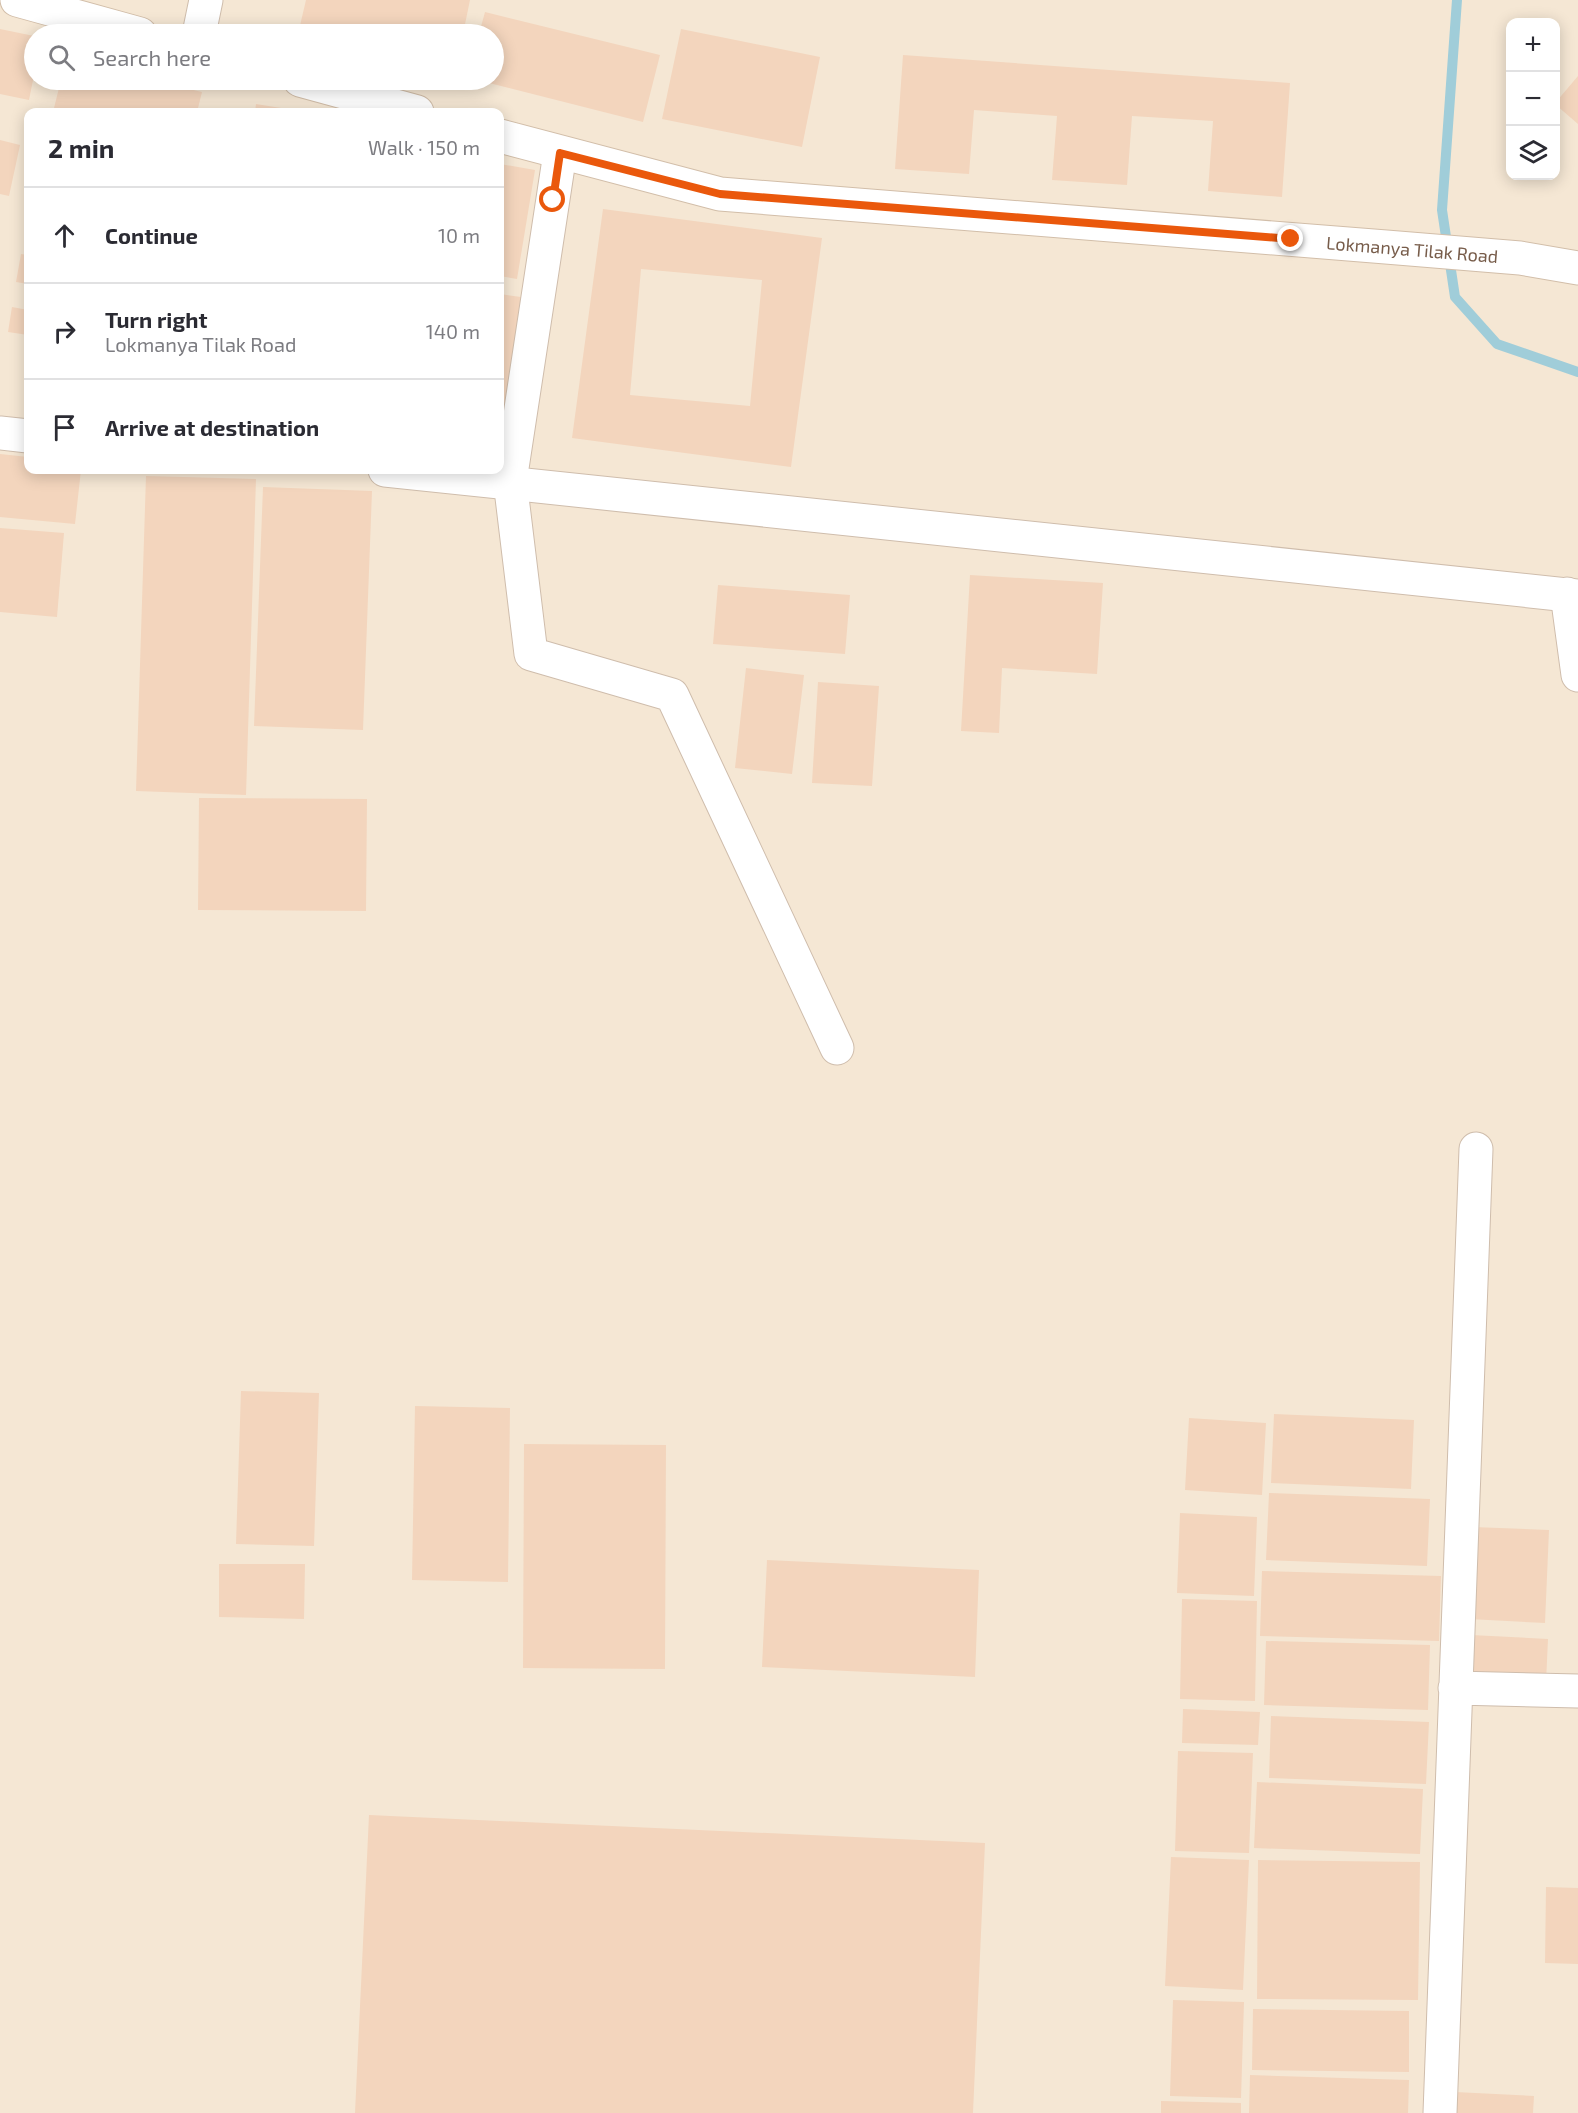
<!DOCTYPE html>
<html lang="en">
<head>
<meta charset="utf-8">
<style>
  :root { --surface:#fff; --page:#f7f7f7; --text:#2b2b33; --muted:#7c7c81; --line:#e1e1e2 }
  body { margin:0; font-family:"Exo 2",sans-serif; background:var(--page); color:var(--text) }
  .controls { position:absolute; right:18px; top:18px; display:grid; overflow:hidden; border-radius:12px; box-shadow:0 3px 15px #0003 }
  .controls button { width:54px; height:54px; display:grid; place-items:center; padding:0; border:0; border-bottom:2px solid var(--line); background:var(--surface); color:var(--text); font:30px sans-serif }
  .stop { position:absolute; width:18px; height:18px; margin:-14px; border:4px solid #ea580c; border-radius:50%; background:#fff }
  .stop.end { background:#ea580c; border-color:#fff; box-shadow:0 2px 6px #0008 }
  .list { margin:0; padding:0; list-style:none }
  h2 { display:flex; justify-content:space-between; align-items:center; height:78px; margin:0; padding:0 24px; font-size:26px }
  h2 small { font-size:20px; font-weight:400; color:var(--muted) }
  .list li { display:grid; grid-template-columns:39px 1fr auto; gap:18px; align-items:center; box-sizing:border-box; height:96px; padding:0 24px; border-top:2px solid var(--line) }
  .list b { display:block; font-size:22px; white-space:nowrap }
  .list p { margin:0; font-size:20px; white-space:nowrap; color:var(--muted) }
  .list em { font-size:20px; font-style:normal; color:var(--muted) }
  .icon { flex:none; width:33px; height:33px; fill:none; stroke:currentColor; stroke-width:2; stroke-linecap:round; stroke-linejoin:round }
  .map { position:relative; flex:none; width:1578px; height:2113px; overflow:hidden }
  .search { position:absolute; background:var(--surface); box-shadow:0 3px 15px #0003; left:24px; top:24px; width:480px; height:66px; display:flex; align-items:center; gap:15px; box-sizing:border-box; padding:0 21px; border-radius:33px; color:var(--muted); font-size:22px }
  .panel { position:absolute; background:var(--surface); box-shadow:0 3px 15px #0003; left:24px; top:108px; width:480px; height:366px; border-radius:12px }
  .map>svg:first-child { display:block }
  .residential { fill:#f5e7d4; fill-rule:evenodd }
  .lines { fill:none; stroke-linecap:round; stroke-linejoin:round }
  .stream { stroke:#a0cdd9; stroke-width:10 }
  .building { fill:#f3d5bd; fill-rule:evenodd }
  .minor-casing { stroke:#cfbdac; stroke-width:35 }
  .tertiary-casing { stroke:#cfbdac; stroke-width:35 }
  .secondary-casing { stroke:#d2bea9; stroke-width:35 }
  .minor { stroke:#fff; stroke-width:33 }
  .tertiary { stroke:#fff; stroke-width:33 }
  .secondary { stroke:#fff; stroke-width:33 }
  .route { stroke:#ea580c; stroke-width:8 }
  .labels { text-anchor:middle; dominant-baseline:central; stroke-width:4.5; stroke-linejoin:round; paint-order:stroke }
  .street-label { font-size:18px; fill:#775c4a; stroke:#fff9ed }
</style>
</head>
<body>
<div class="map">
<svg width="1578" height="2113" viewBox="0 0 1578 2113">
  <rect width="100%" height="100%" fill="#fdf5e6"/>
  <path class="residential" d="M 0,0 L 1578,0 L 1578,2113 L 0,2113 ZM 1510,22 L 1556,22 L 1556,176 L 1510,176 ZM 34,34 L 494,34 L 494,80 L 34,80 ZM 28,112 L 500,112 L 500,470 L 28,470 Z"/>
  <g class="lines">
    <path class="stream" d="M 1457,0 L 1442,210 L 1455,297 L 1497,344 L 1578,372"/>
  </g>
  <path class="building" d="M 306,0 L 470,0 L 463,34 L 298,34 Z
    M 485,12 L 660,55 L 643,122 L 477,80 L 494,80 L 494,34 L 479,34 Z
    M 0,29 L 34,36 L 34,75 L 29,100 L 0,94 Z
    M 681,29 L 820,57 L 802,147 L 662,119 Z
    M 903,55 L 1290,83 L 1282,197 L 1208,191 L 1213,121 L 1132,116 L 1127,185 L 1052,180 L 1057,116 L 974,110 L 969,174 L 895,169 Z
    M 1578,76 L 1578,124 L 1556,105 L 1556,102 Z
    M 61,80 L 151,80 L 202,92 L 197,112 L 53,112 Z
    M 256,104 L 300,111 L 300,112 L 255,112 Z
    M 0,140 L 20,145 L 9,196 L 0,194 Z
    M 500,164 L 535,170 L 517,279 L 500,276 Z
    M 603,209 L 822,238 L 791,467 L 572,438 ZM 641,269 L 762,280 L 750,406 L 630,395 Z
    M 21,254 L 28,255 L 28,284 L 16,282 Z
    M 500,294 L 521,297 L 501,440 L 500,440 Z
    M 12,307 L 28,310 L 28,335 L 8,332 Z
    M 0,454 L 28,457 L 28,470 L 81,470 L 75,524 L 0,517 Z
    M 146,476 L 256,479 L 246,795 L 136,791 Z
    M 263,487 L 372,491 L 363,730 L 254,726 Z
    M 0,528 L 64,533 L 57,617 L 0,612 Z
    M 970,575 L 1103,583 L 1097,674 L 1002,668 L 999,733 L 961,731 Z
    M 718,585 L 850,595 L 845,654 L 713,644 Z
    M 746,668 L 804,675 L 792,774 L 735,768 Z
    M 818,682 L 879,686 L 872,786 L 812,783 Z
    M 199,798 L 367,799 L 366,911 L 198,910 Z
    M 241,1391 L 319,1393 L 314,1546 L 236,1544 Z
    M 415,1406 L 510,1408 L 508,1582 L 412,1580 Z
    M 1274,1414 L 1414,1420 L 1411,1489 L 1271,1483 Z
    M 1189,1418 L 1266,1423 L 1262,1495 L 1185,1490 Z
    M 524,1444 L 666,1445 L 665,1669 L 523,1668 Z
    M 1269,1493 L 1430,1499 L 1427,1566 L 1266,1560 Z
    M 1180,1513 L 1257,1517 L 1254,1596 L 1177,1593 Z
    M 1473,1527 L 1549,1530 L 1545,1623 L 1469,1619 Z
    M 767,1560 L 979,1570 L 975,1677 L 762,1667 Z
    M 219,1564 L 305,1564 L 304,1619 L 219,1617 Z
    M 1262,1571 L 1441,1576 L 1439,1641 L 1260,1636 Z
    M 1182,1599 L 1257,1601 L 1255,1701 L 1180,1699 Z
    M 1471,1635 L 1548,1639 L 1546,1682 L 1470,1678 Z
    M 1266,1641 L 1430,1645 L 1428,1710 L 1264,1705 Z
    M 1183,1709 L 1260,1712 L 1258,1745 L 1182,1743 Z
    M 1271,1716 L 1429,1722 L 1426,1784 L 1269,1778 Z
    M 1178,1751 L 1253,1753 L 1249,1853 L 1175,1851 Z
    M 1257,1782 L 1423,1789 L 1420,1854 L 1254,1848 Z
    M 369,1815 L 985,1843 L 973,2113 L 355,2113 Z
    M 1171,1857 L 1249,1860 L 1243,1990 L 1165,1986 Z
    M 1258,1860 L 1420,1862 L 1418,2000 L 1257,1999 Z
    M 1546,1887 L 1578,1888 L 1578,1964 L 1545,1963 Z
    M 1173,2000 L 1244,2002 L 1241,2098 L 1170,2096 Z
    M 1253,2009 L 1409,2011 L 1409,2072 L 1252,2070 Z
    M 1250,2075 L 1409,2080 L 1408,2113 L 1249,2113 Z
    M 1455,2092 L 1534,2096 L 1533,2113 L 1454,2113 Z
    M 1161,2101 L 1241,2103 L 1241,2113 L 1161,2113 Z"/>
  <g class="lines">
    <g class="minor-casing">
      <path id="minor" d="M 199,34 L 206,0
        M 560,153 L 510,481 L 531,654 L 672,695 L 837,1048
        M 1567,594 L 1578,675
        M 1455,1688 L 1578,1691
        M 1440,2113 L 1476,1149"/>
    </g>
    <g class="tertiary-casing">
      <path id="tertiary" d="M 0,433 L 28,436
        M 385,470 L 1578,596"/>
    </g>
    <g class="secondary-casing">
      <g id="secondary">
        <path d="M 17,0 L 140,34"/>
        <path d="M 300,80 L 417,112"/>
        <path id="s1" d="M 500,136 L 720,194 L 1386,247 L 1520,258 L 1578,268"/>
      </g>
    </g>
    <use href="#minor" class="minor"/>
    <use href="#tertiary" class="tertiary"/>
    <use href="#secondary" class="secondary"/>
  </g>
  <g class="lines">
    <path class="route" d="M 553,200 L 560,153 L 720,194 L 1291,239"/>
  </g>
  <g class="labels">
    <g class="street-label">
      <text stroke="none"><textPath href="#s1" startOffset="922">Lokmanya Tilak Road</textPath></text>
    </g>
  </g>
</svg>
<div class="controls">
<button>+</button>
<button>−</button>
<button><svg class="icon" aria-label="layers" viewBox="0 0 24 24"><path d="M12 4l9 5-9 5-9-5zM3 14l9 5 9-5"/></svg></button>
</div>
<div class="stop" style="left:553px;top:200px"></div>
<div class="stop end" style="left:1291px;top:239px"></div>
<div class="search"><svg class="icon" aria-label="search" viewBox="0 0 24 24"><circle cx="10" cy="10" r="6"/><path d="M15 15l6 6"/></svg>Search here</div>
<section class="panel">
<h2>2 min<small>Walk · 150 m</small></h2>
<ul class="list">
<li><svg class="icon" aria-label="ahead" viewBox="0 0 24 24"><path d="M12 20V5M6 11l6-6 6 6"/></svg><div><b>Continue</b></div><em>10 m</em></li>
<li><svg class="icon" aria-label="right" viewBox="0 0 24 24"><path d="M7 20v-9h11M14 6l5 5-5 5"/></svg><div><b>Turn right</b><p>Lokmanya Tilak Road</p></div><em>140 m</em></li>
<li><svg class="icon" aria-label="arrive" viewBox="0 0 24 24"><path d="M6 21V4h12l-3 4 3 4H6"/></svg><div><b>Arrive at destination</b></div></li>
</ul>
</section>
</div>
</body>
</html>
